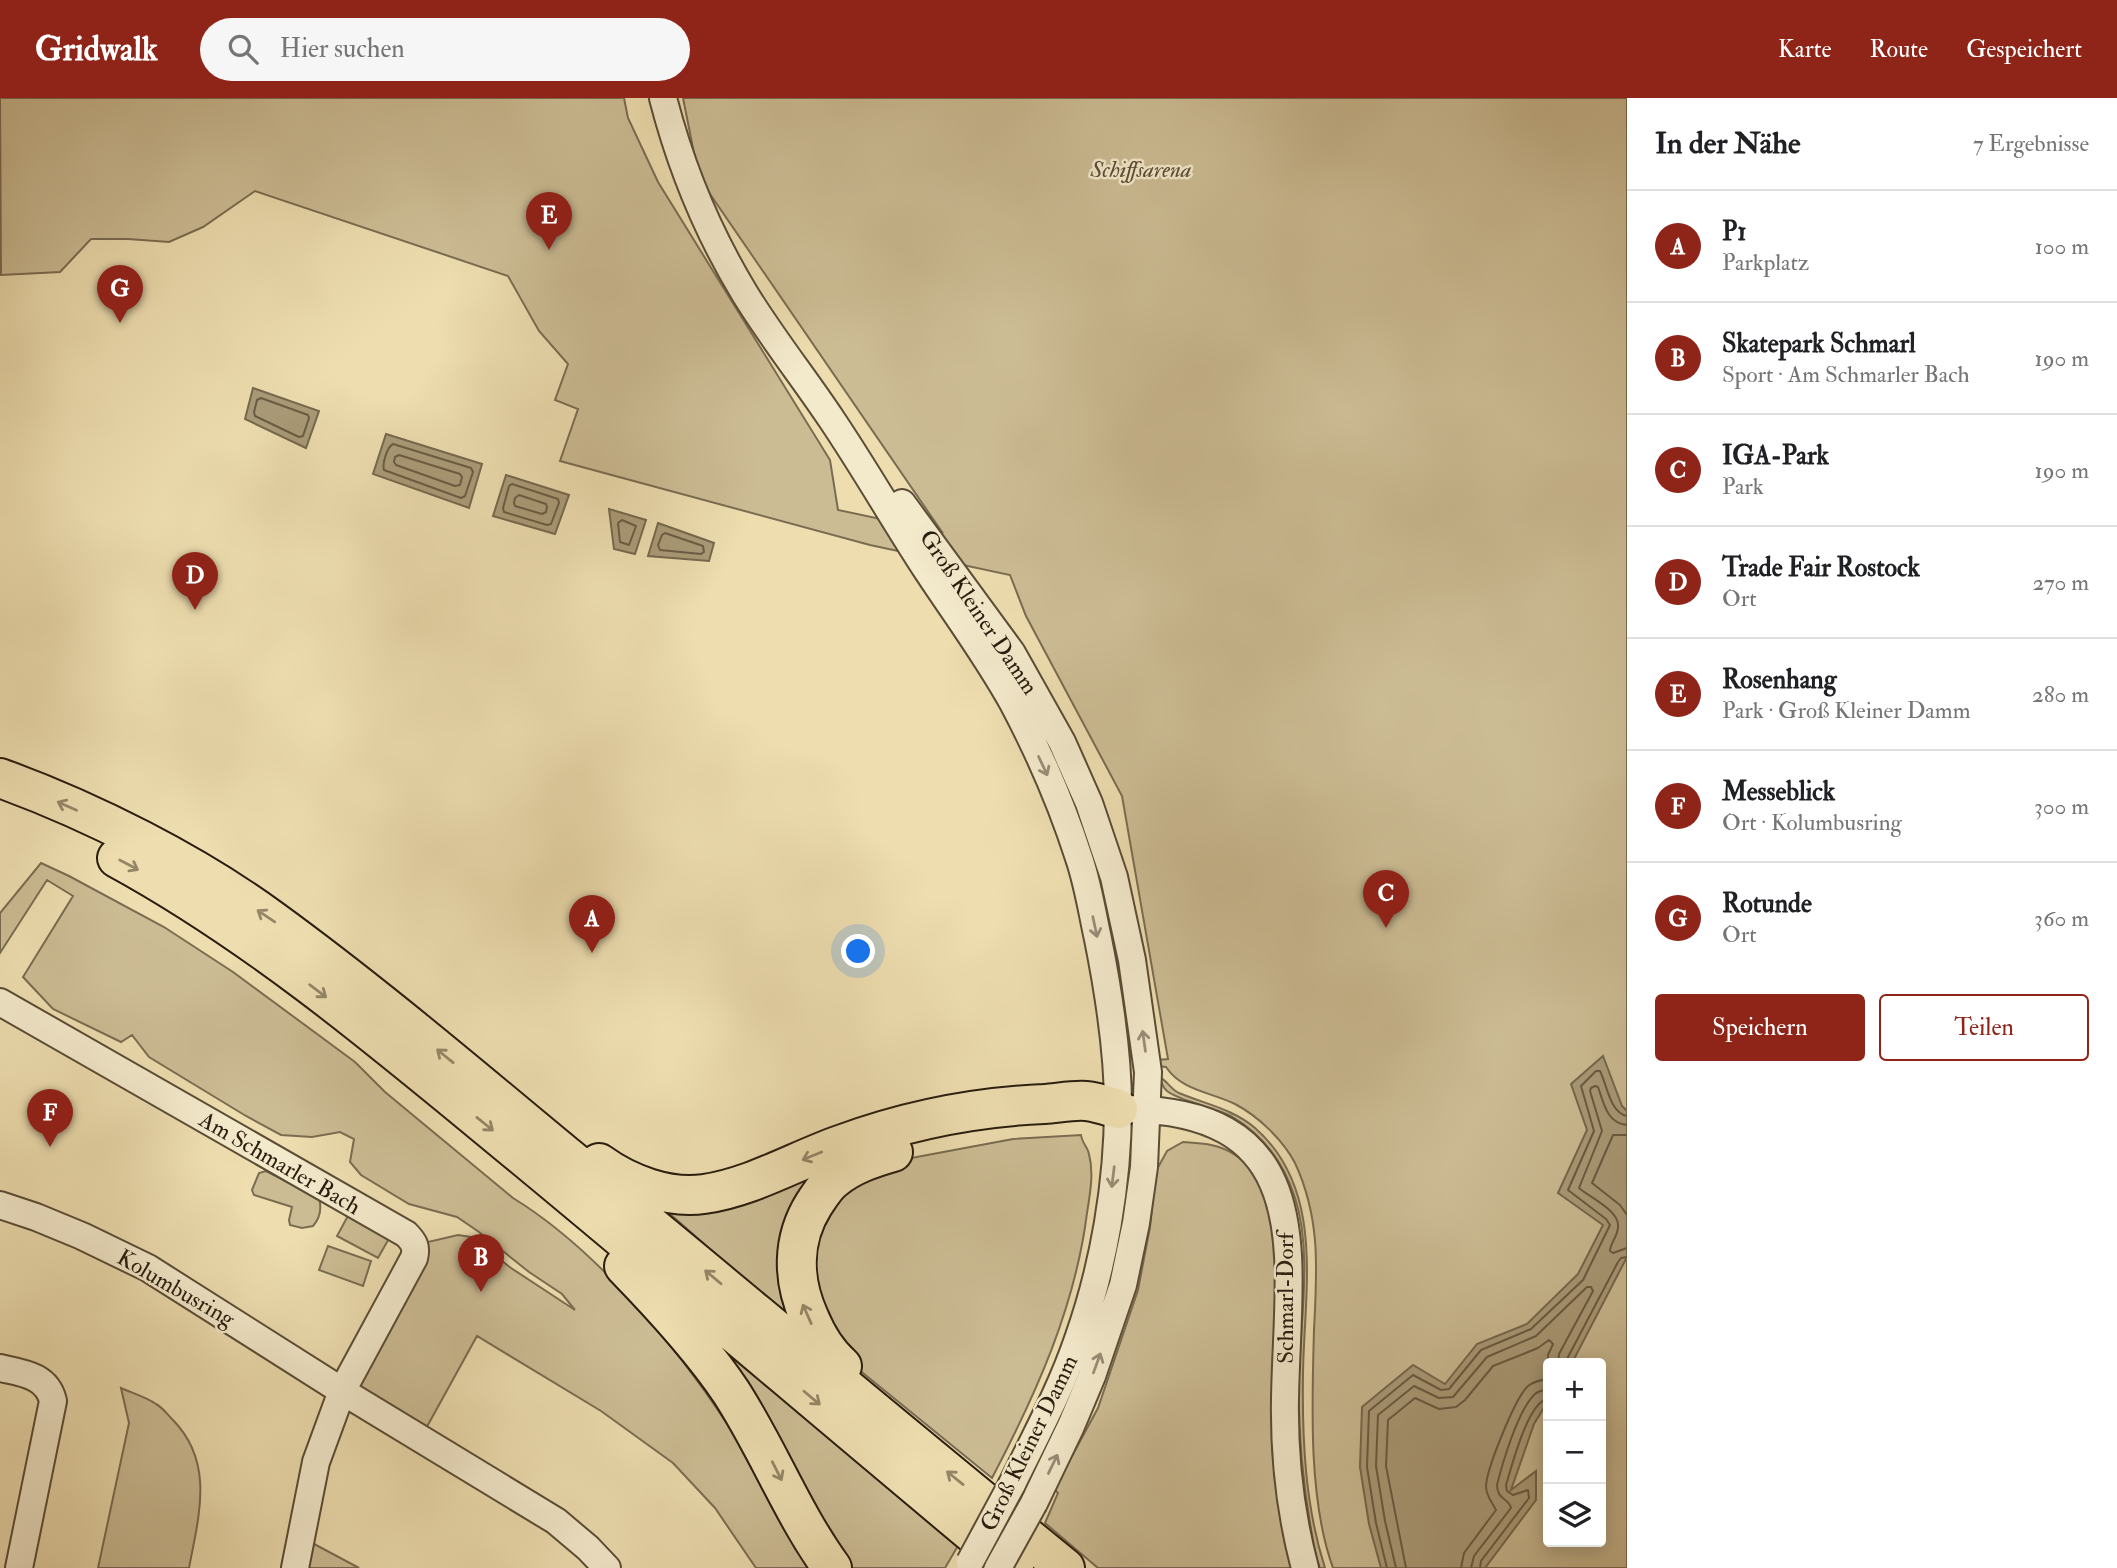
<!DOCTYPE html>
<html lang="de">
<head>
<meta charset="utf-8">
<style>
  :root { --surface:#fff; --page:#f6f6f6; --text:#202124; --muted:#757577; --line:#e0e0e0; --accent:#8f2418 }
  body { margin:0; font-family:"IM FELL Double Pica",serif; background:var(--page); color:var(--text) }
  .controls { position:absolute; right:21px; bottom:21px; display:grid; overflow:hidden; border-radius:7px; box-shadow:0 4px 18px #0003 }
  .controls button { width:63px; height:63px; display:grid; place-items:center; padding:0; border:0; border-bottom:2px solid var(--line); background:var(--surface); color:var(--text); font:35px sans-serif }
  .you { position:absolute; left:859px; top:854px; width:24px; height:24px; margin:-18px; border:5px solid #fff; border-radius:50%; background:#1a73e8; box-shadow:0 0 0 10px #1a73e833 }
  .badge { display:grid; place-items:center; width:46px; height:46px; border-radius:50%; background:var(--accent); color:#fff; font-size:23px; font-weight:700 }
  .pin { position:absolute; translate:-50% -58px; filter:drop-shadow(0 2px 4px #0008) }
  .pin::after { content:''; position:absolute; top:37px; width:24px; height:21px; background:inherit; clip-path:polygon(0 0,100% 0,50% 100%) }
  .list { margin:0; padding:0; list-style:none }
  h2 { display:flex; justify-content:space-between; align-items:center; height:91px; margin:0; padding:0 28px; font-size:30px }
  h2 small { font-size:23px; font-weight:400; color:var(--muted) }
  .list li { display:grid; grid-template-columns:46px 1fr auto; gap:21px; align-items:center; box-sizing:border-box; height:112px; padding:0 28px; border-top:2px solid var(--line) }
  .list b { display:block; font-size:26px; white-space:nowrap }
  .list p { margin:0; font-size:23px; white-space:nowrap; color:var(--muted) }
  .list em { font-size:23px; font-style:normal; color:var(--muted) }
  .actions { display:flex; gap:14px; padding:21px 28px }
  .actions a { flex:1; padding:16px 0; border:2px solid var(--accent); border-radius:7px; text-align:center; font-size:24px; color:var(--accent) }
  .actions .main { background:var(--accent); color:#fff }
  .icon { flex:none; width:38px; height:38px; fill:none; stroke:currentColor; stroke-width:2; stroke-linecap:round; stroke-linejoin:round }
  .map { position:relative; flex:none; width:1627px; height:1470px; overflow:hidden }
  header { display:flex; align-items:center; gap:42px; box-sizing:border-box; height:98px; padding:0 35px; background:var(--accent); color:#fff }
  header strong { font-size:33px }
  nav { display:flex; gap:38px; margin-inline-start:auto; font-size:24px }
  .search { width:490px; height:63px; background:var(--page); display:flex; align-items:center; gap:18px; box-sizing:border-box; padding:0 24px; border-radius:38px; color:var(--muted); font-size:26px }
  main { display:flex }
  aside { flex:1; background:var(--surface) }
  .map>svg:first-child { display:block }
  .green { fill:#ccbc94; stroke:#7a6c51; stroke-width:2; fill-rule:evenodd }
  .water { fill:#aa9b78; stroke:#76684e; stroke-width:2 }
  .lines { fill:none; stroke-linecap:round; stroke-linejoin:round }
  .shore { stroke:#6a5c43; stroke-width:2 }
  .minor-casing { stroke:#5a4c36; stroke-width:30 }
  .highway-casing { stroke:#291c0e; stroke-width:42 }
  .minor { stroke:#f3e9cb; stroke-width:26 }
  .highway { stroke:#edddaf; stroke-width:38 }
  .minor-bridge-casing { stroke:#5a4c36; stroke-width:30; stroke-linecap:butt }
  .minor-bridge { stroke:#f3e9cb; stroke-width:26 }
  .oneway { stroke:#988d76 }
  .oneway2 { stroke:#958667 }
  .labels { text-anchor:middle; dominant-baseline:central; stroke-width:5; stroke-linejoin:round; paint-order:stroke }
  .park-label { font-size:23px; font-style:italic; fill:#5a4c36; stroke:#f3e9cb }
  .street-label { font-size:23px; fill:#291c0e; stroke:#f3e9cb }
</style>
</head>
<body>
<header>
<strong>Gridwalk</strong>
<div class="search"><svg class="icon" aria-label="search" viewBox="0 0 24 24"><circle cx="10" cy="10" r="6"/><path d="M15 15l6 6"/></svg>Hier suchen</div>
<nav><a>Karte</a><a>Route</a><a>Gespeichert</a></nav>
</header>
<main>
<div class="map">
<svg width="1627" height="1470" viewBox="0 0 1627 1470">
  <rect width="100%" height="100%" fill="#edddaf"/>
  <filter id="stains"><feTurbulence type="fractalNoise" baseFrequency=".00286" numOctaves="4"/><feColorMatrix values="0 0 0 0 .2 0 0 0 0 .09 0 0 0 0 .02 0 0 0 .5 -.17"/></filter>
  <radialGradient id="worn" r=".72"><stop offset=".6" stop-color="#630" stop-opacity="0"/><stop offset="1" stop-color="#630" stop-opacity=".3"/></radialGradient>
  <path class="green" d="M 0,0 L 624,0 L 628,20 L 658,84 L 830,362 L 838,412 L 942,434 L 699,80 L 683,0 L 1627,0 L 1627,1470 L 1333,1470 C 1308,1401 1312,1305 1314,1232 C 1317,1173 1321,1121 1295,1065 C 1283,1042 1258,1018 1235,1006 C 1211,994 1182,993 1166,969 L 1158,968 L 1157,962 L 1168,961 L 1122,698 L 1026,518 L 1010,477 L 870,447 L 560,363 L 578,311 L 555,302 L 568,266 L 539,233 L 508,178 L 255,93 L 203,129 L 169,144 L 128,141 L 91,141 L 60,174 L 1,177 ZM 1548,1265 L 1601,1265 L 1601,1444 L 1548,1444 Z
    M 41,765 L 69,778 L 164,829 L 233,874 L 355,964 L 385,994 L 513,1100 C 596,1151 675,1246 728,1327 C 758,1373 780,1424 810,1470 L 756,1470 L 715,1410 L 673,1365 L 601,1313 L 477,1238 L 424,1334 L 352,1289 L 419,1146 L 458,1137 L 471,1139 L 511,1170 L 575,1212 L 562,1196 L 529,1174 L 479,1134 L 457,1119 L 409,1106 L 361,1077 L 350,1064 L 354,1041 L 340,1034 L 312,1039 L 281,1037 L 246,1018 L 149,959 L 132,937 L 121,944 L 53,911 L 23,879 L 73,798 L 47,782 L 0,855 L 0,815 Z
    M 1159,979 C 1167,982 1170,991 1179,995 C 1205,1006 1233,1011 1255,1030 C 1326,1092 1304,1193 1303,1276 C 1302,1340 1305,1408 1325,1470 L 1320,1470 L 1317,1463 C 1304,1400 1297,1338 1299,1274 C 1301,1218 1312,1153 1295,1100 C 1284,1065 1262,1036 1231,1018 C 1214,1009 1179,1003 1167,993 C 1163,990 1161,984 1159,979 Z
    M 926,1035 L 829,1075 L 796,1227 L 652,1100 Z
    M 1081,1037 C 1082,1045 1088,1050 1089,1056 C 1094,1075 1090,1096 1087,1115 C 1075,1210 1036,1296 992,1380 L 847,1262 L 811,1204 L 821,1115 L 844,1090 L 906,1061 L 1013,1041 Z
    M 1183,1044 C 1192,1045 1202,1045 1211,1047 C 1250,1055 1264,1088 1278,1121 L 1297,1470 L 1098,1470 L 1045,1425 L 1058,1395 L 1054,1391 L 1098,1310 L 1138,1192 L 1150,1129 L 1156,1073 L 1167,1053 Z
    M 266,1073 L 319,1100 C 322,1111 320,1120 313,1128 L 302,1130 L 290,1127 L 289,1122 L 292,1109 L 254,1097 L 252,1092 L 259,1075 Z
    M 350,1114 L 391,1137 L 378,1160 L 337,1138 Z
    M 328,1148 L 371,1163 L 363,1188 L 319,1172 Z
    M 724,1253 L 959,1446 L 945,1470 L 845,1470 Z
    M 121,1290 C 132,1295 146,1299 156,1306 C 162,1309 167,1316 172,1321 C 215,1364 199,1417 189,1470 L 98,1470 L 129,1325 Z
    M 301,1439 L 359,1470 L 295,1470 Z"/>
  <path class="water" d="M 253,290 L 319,313 L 306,350 L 245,321 Z
    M 386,336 L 482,366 L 469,410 L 373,376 Z
    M 506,377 L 569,397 L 555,436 L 493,418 Z
    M 609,411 L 646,422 L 635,456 L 614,451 Z
    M 658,425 L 714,445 L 709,463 L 648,458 Z
    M 1603,958 L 1622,1008 L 1627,1013 L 1627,1159 L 1572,1265 L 1548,1265 L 1548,1303 L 1534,1326 L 1511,1392 L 1536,1373 L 1536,1402 L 1485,1470 L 1381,1470 L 1369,1426 L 1360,1369 L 1362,1309 L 1413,1267 L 1445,1286 L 1477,1246 L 1527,1226 L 1578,1176 L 1603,1127 L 1558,1095 L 1587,1032 L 1571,986 Z"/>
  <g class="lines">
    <path class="shore" d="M 261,300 L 308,317 L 309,320 L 303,338 L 299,339 L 255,318 L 254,314 L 257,302 Z
      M 393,346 L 471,370 L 473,374 L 465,398 L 461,400 L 384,372 C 382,366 387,349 393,346 Z
      M 399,357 L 460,376 L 462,379 L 460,387 L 455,388 L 396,367 L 394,364 L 395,359 Z
      M 512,386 L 558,401 L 559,405 L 551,426 L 547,427 L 504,414 L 503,410 L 509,388 Z
      M 519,397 L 546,406 L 547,409 L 546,414 L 542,416 L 515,408 L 514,405 L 515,400 Z
      M 622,422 L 636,428 L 629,447 L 620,444 L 618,425 Z
      M 665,435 L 703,448 L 704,454 L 701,456 L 660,452 L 658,447 L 662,437 Z
      M 1627,1027 C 1607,1025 1604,1006 1598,989 L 1595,988 L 1591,990 L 1590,993 L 1602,1033 L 1579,1090 C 1589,1099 1618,1112 1618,1127 C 1619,1137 1610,1145 1610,1153 L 1613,1155 L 1627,1150
      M 1627,1037 L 1613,1037 L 1592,1085 L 1620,1107 L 1627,1117
      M 1567,1265 L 1568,1259 L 1618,1164 L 1621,1160 L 1627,1159
      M 1387,1470 L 1376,1425 L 1367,1369 L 1369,1313 L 1413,1277 L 1441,1292 L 1449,1291 L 1481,1252 L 1531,1231 L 1583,1182 L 1610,1127 L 1606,1121 L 1568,1092 L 1594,1033 L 1581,988 L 1596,973 L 1600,973 C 1607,987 1610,1015 1627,1018
      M 1396,1470 L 1385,1423 L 1376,1368 L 1378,1317 L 1414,1288 L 1439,1300 L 1453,1299 L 1487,1259 L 1536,1238 L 1587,1189 L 1591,1189 L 1593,1193 L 1559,1256 L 1558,1265
      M 1406,1470 L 1386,1368 L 1388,1322 L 1415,1300 L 1439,1311 L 1456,1309 L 1465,1302 L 1493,1268 L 1538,1250 L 1549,1242 L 1553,1246 L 1548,1257 L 1548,1271
      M 1461,1470 L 1464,1455 L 1496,1412 C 1492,1404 1486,1398 1486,1388 C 1487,1370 1515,1300 1528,1288 C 1534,1283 1541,1282 1548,1281
      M 1471,1470 L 1474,1458 L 1511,1410 C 1509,1400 1497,1402 1497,1387 C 1503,1363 1517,1316 1533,1298 C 1537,1293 1542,1292 1548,1292
      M 1480,1470 L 1481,1463 L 1529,1400 L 1528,1392 L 1513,1397 L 1507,1393 L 1506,1387 C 1512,1368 1528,1303 1548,1301"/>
    <g class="minor-casing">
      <path id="minor" d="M 663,0 C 681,70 708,135 745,196 C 772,240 804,280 832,322 C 865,371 894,422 926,471 C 955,515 987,558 1013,605 C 1039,654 1062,707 1079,760 C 1088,786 1092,814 1098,841 C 1109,896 1118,952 1118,1008 C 1118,1085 1104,1168 1078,1241 C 1061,1291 1035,1339 1012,1386
        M 902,405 L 1012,555 L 1062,644 L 1089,705 L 1114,779 L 1132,862 L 1148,974 L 1144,1069 L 1136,1125 L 1123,1187 L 1092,1278 L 1071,1328 L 1034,1405
        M 0,904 L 406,1136 C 414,1144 417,1149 414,1160 L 342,1293 L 316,1364 L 295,1470
        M 1130,1011 C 1322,1015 1287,1163 1285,1301 C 1284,1358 1290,1414 1305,1470
        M 0,1107 L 36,1119 L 82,1138 L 148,1170 L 342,1293 L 556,1423 L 588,1450 L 607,1470
        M 0,1270 C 22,1275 47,1277 53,1303 L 19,1470"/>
    </g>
    <g class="highway-casing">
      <path id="highway" d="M 0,680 C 91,713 194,765 272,822 C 375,897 472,980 570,1061 C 735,1197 899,1335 1065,1470
        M 117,760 C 258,837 382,942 507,1045 C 677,1185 844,1329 1014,1470
        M 599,1065 C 628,1086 668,1101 704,1096 C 752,1089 795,1063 840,1047 C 905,1023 974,1009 1044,1006 C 1058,1005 1073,1002 1086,1003 C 1097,1004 1108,1008 1118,1011
        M 624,1168 C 659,1204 703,1252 731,1294 C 768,1351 792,1415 832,1470
        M 842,1268 C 827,1255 816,1236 809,1219 C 792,1181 792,1141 814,1106 C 820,1097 826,1087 834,1081 C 851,1067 872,1060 893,1054"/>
    </g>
    <use href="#minor" class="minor"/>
    <use href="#highway" class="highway"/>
    <g class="minor-bridge-casing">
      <path id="minor-bridge" d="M 970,1464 L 1012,1386
        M 998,1470 L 1034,1405"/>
    </g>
    <use href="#minor-bridge" class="minor-bridge"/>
  </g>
  <defs><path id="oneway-shaft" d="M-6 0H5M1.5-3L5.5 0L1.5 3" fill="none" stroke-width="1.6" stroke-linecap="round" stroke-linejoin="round" transform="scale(1.75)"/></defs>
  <g class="oneway">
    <use href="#oneway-shaft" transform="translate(1043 668) rotate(65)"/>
    <use href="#oneway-shaft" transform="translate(1095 829) rotate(78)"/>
    <use href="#oneway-shaft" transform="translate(1144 943) rotate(-98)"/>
    <use href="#oneway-shaft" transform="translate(1113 1079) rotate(97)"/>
    <use href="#oneway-shaft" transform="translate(1097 1265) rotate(-70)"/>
    <use href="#oneway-shaft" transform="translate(1053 1366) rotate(-64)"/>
  </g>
  <g class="oneway2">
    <use href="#oneway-shaft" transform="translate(67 708) rotate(-156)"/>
    <use href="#oneway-shaft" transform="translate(129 767) rotate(28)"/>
    <use href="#oneway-shaft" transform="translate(266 818) rotate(-146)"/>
    <use href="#oneway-shaft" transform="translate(318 893) rotate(37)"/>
    <use href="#oneway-shaft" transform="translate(445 958) rotate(-141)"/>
    <use href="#oneway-shaft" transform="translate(485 1026) rotate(39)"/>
    <use href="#oneway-shaft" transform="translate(812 1058) rotate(158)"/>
    <use href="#oneway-shaft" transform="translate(713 1179) rotate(-140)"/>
    <use href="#oneway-shaft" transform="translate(807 1216) rotate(-114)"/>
    <use href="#oneway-shaft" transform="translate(812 1300) rotate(40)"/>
    <use href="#oneway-shaft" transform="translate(777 1373) rotate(63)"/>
    <use href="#oneway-shaft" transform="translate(955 1380) rotate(-141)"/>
  </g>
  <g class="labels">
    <g class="park-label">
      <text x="1141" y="71">Schiffsarena</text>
    </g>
    <g class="street-label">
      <text transform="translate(979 514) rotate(56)">Groß Kleiner Damm</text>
      <text transform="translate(280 1065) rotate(30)">Am Schmarler Bach</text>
      <text transform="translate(176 1190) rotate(30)">Kolumbusring</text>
      <text transform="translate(1285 1200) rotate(-90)">Schmarl-Dorf</text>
      <text transform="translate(1029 1345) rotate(-64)">Groß Kleiner Damm</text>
    </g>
  </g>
  <rect width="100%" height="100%" filter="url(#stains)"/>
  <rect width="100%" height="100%" fill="url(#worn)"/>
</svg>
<div class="controls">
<button>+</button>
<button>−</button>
<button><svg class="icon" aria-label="layers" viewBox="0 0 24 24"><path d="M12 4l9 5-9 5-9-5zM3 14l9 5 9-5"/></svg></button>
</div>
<div class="you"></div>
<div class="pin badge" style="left:592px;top:855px">A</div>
<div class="pin badge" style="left:481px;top:1194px">B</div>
<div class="pin badge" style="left:1386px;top:830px">C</div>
<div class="pin badge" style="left:195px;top:512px">D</div>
<div class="pin badge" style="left:549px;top:152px">E</div>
<div class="pin badge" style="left:50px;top:1049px">F</div>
<div class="pin badge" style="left:120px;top:225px">G</div>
</div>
<aside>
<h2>In der Nähe<small>7 Ergebnisse</small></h2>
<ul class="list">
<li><span class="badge">A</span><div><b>P1</b><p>Parkplatz</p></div><em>100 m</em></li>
<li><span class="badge">B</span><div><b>Skatepark Schmarl</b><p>Sport · Am Schmarler Bach</p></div><em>190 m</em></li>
<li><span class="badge">C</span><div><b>IGA-Park</b><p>Park</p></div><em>190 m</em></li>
<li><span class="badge">D</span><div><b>Trade Fair Rostock</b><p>Ort</p></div><em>270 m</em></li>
<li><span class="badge">E</span><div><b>Rosenhang</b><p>Park · Groß Kleiner Damm</p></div><em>280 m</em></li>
<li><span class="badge">F</span><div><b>Messeblick</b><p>Ort · Kolumbusring</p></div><em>300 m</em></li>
<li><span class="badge">G</span><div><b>Rotunde</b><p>Ort</p></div><em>360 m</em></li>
</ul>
<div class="actions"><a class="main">Speichern</a><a>Teilen</a></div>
</aside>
</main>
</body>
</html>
